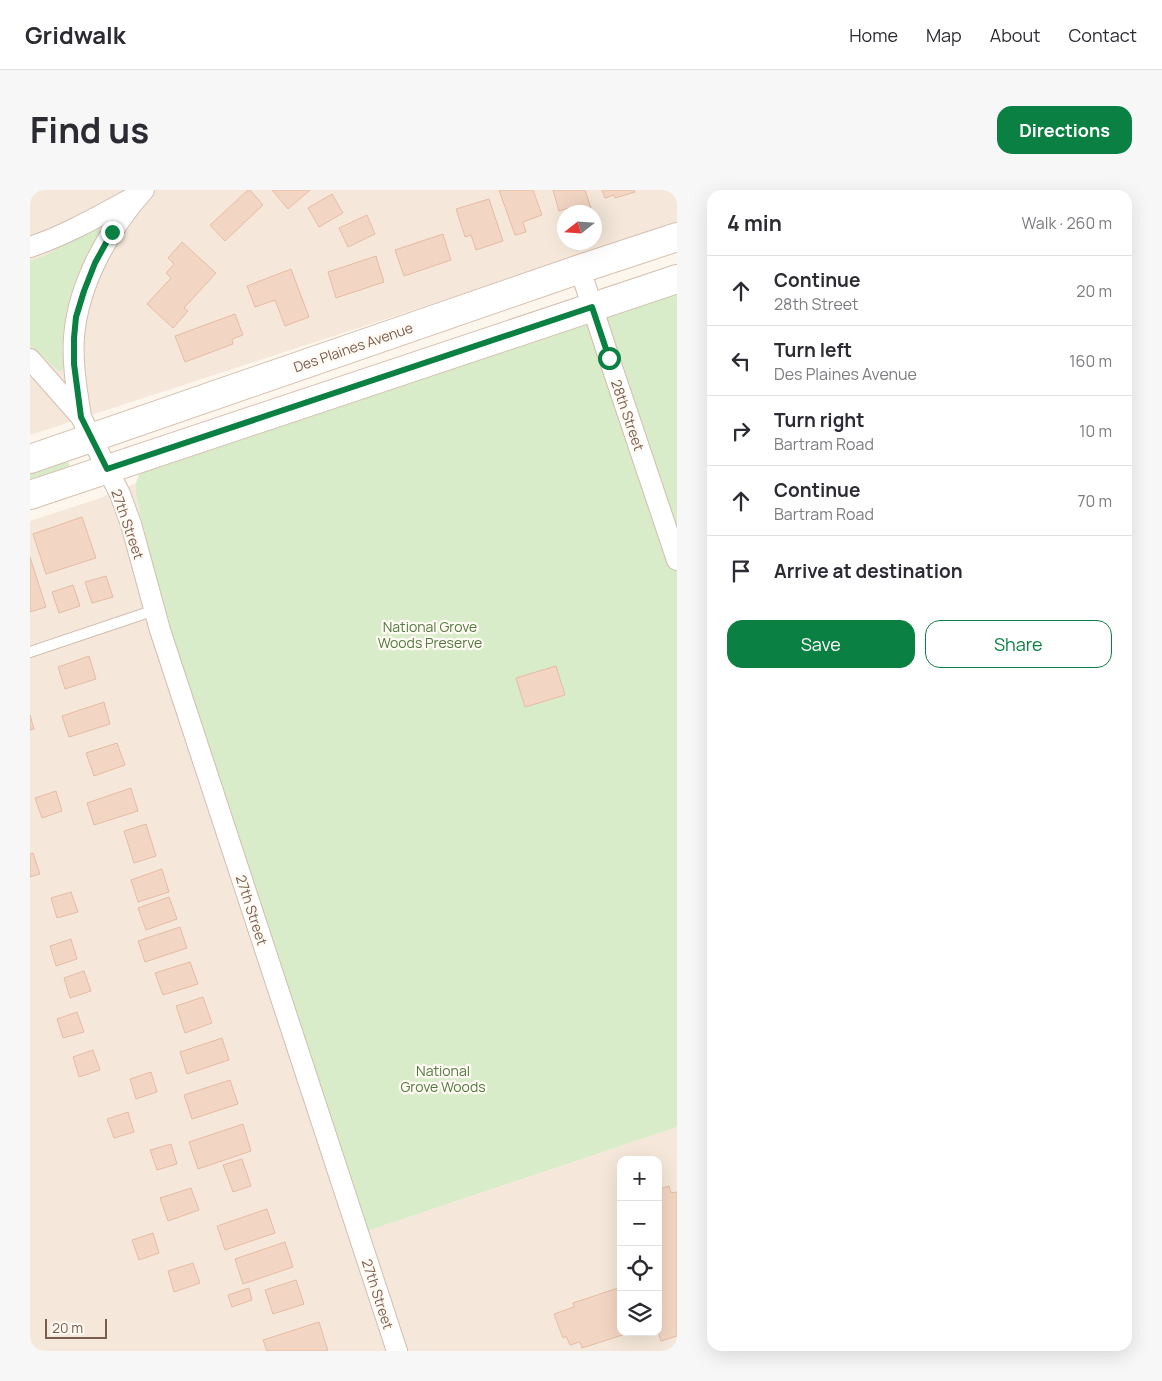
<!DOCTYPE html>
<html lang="en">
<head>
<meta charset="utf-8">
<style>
  :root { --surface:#fff; --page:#f7f7f7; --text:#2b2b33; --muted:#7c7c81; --line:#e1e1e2; --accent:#0b8043 }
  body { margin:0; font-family:Manrope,sans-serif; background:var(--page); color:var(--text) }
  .controls { position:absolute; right:15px; bottom:15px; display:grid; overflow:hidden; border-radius:10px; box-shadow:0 5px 20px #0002 }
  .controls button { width:45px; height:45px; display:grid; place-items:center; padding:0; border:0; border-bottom:1px solid var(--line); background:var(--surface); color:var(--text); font:25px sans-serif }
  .compass { position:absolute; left:527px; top:15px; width:45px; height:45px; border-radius:50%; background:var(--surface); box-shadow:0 5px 20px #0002; rotate:253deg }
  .scale { position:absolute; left:15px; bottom:12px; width:62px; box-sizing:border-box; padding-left:5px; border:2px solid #7a5c4d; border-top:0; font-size:14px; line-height:18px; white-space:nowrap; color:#7a5c4d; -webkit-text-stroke:4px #fffaf3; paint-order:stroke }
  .stop { position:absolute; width:15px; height:15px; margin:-11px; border:4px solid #0b8043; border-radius:50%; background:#fff }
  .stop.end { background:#0b8043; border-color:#fff; box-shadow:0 1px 5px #0008 }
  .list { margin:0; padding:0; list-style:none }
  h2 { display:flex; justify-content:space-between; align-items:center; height:65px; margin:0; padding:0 20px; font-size:21px }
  h2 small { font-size:16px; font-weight:400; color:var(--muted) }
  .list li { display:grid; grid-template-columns:32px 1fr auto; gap:15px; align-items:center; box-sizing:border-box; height:70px; padding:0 20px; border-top:1px solid var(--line) }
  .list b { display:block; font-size:19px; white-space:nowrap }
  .list p { margin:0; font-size:16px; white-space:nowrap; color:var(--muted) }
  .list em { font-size:16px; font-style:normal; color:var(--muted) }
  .actions { display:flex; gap:10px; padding:15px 20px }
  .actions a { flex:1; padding:11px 0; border:1px solid var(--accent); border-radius:15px; text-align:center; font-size:18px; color:var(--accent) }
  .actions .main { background:var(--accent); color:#fff }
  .icon { flex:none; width:28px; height:28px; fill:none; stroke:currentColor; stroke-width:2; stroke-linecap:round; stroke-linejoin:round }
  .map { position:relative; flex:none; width:647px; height:1161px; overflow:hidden; border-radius:15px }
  header { display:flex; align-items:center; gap:30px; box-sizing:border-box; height:70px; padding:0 25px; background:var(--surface); border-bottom:1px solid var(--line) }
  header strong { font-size:24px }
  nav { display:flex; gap:28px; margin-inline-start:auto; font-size:18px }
  .intro { display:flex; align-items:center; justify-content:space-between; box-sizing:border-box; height:120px; padding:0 30px }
  h1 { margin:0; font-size:35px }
  .button { padding:12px 22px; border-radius:15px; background:var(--accent); color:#fff; font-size:18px; font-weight:700 }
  main { display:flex; gap:30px; padding:0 30px }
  aside { flex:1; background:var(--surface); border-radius:15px; box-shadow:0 5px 20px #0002 }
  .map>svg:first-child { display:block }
  .residential { fill:#f5e8da; fill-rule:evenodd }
  .green { fill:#d8ecc9 }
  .building { fill:#f3d5c3; stroke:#e6bba3 }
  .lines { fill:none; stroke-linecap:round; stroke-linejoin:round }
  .lane-casing { stroke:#d1beb0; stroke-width:12 }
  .street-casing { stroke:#d1beb0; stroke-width:22 }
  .secondary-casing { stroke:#d6c0b0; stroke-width:30 }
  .lane { stroke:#fff; stroke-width:10 }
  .street { stroke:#fff; stroke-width:20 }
  .secondary { stroke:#fff; stroke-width:28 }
  .route { stroke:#0b8043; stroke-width:6 }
  .labels { text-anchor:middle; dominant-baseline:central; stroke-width:4.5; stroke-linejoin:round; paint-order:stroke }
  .street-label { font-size:14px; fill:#7a5c4d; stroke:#fffaf3 }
  .park-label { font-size:14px; fill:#537a41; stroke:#fffaf3 }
</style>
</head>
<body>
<header>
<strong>Gridwalk</strong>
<nav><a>Home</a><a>Map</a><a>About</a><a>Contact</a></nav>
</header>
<div class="intro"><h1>Find us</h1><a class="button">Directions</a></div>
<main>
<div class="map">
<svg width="647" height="1161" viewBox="0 0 647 1161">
  <rect width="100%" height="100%" fill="#fdf6ec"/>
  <path class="residential" d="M 0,0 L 647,0 L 647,34 L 0,245 ZM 534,22 L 564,22 L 564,52 L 534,52 Z
    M 106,293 L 106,304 L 119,366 L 337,1041 L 647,937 L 647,1161 L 0,1161 L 0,331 L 70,308 ZM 591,970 L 628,970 L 628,1142 L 591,1142 Z"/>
  <path class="green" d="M 67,37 L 69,39 L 69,43 C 43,86 29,127 33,178 L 32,180 L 29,181 L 0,155 L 0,71 L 14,66 Z
    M 647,100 L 647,937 L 337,1041 L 139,443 L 119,366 L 106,304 L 106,293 L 109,285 L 115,278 Z
    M 35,271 L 39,273 L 40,278 L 0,294 L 0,282 Z"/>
  <path class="building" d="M 218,0 L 220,0 L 233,15 L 195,51 L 180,35 Z
    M 242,0 L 280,0 L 258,19 Z
    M 469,0 L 503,0 L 512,25 L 493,32 L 496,42 L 485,45 Z
    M 523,0 L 555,0 L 561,18 L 547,22 L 541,22 L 539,18 L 529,21 Z
    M 572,0 L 604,0 L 605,2 L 585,8 L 584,5 L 575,8 Z
    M 302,4 L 313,23 L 289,37 L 278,18 Z
    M 459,9 L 473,51 L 446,60 L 441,45 L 435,47 L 426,19 Z
    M 337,25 L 345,44 L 318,57 L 309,38 Z
    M 413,44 L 421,70 L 374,86 L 365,60 Z
    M 152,52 L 186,83 L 154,118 L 158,121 L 143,138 L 117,114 L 141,88 L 136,83 L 144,74 L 138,68 Z
    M 346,66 L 354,92 L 306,108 L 298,82 Z
    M 261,79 L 279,127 L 255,136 L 245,110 L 225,117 L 217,96 Z
    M 205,124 L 213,145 L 202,149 L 203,154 L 155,172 L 145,146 Z
    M 52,327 L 66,368 L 16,384 L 3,344 Z
    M 0,367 L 16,417 L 0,422 Z
    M 76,386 L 83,407 L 62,413 L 55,392 Z
    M 43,395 L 50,416 L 29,423 L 22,402 Z
    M 59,466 L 66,489 L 35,499 L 28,477 Z
    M 526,476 L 535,505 L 495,517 L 486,488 Z
    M 74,512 L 80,534 L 39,547 L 32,526 Z
    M 0,525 L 4,539 L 0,540 Z
    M 87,553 L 95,575 L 64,586 L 56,563 Z
    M 101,598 L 108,621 L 64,635 L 57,613 Z
    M 26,601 L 32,621 L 12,628 L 5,608 Z
    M 116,634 L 126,666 L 104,673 L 94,641 Z
    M 3,663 L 10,684 L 0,687 L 0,664 Z
    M 132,679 L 139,702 L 108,712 L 101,690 Z
    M 41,702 L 48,722 L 27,728 L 21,708 Z
    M 139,707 L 147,729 L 116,740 L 108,718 Z
    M 150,737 L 157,758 L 115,772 L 108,751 Z
    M 41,749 L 47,769 L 26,776 L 20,756 Z
    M 160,772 L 168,794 L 133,805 L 125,783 Z
    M 54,781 L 61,801 L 40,808 L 34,788 Z
    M 173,807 L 182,833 L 155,843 L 146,816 Z
    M 47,822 L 54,842 L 33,848 L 27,829 Z
    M 192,848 L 199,870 L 157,884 L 150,862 Z
    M 63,860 L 70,880 L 49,887 L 43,867 Z
    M 121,882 L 127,902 L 106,909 L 100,889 Z
    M 200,890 L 208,914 L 162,929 L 154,905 Z
    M 98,922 L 104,942 L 84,948 L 77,929 Z
    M 213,934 L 221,961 L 168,979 L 159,952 Z
    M 141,954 L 147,974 L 127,980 L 120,960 Z
    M 212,969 L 221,996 L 203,1002 L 193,975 Z
    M 639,996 L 641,1003 L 647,1002 L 647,1146 L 631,1151 L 628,1141 L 628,997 L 629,999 Z
    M 161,998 L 169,1020 L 138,1031 L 130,1008 Z
    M 237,1019 L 245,1043 L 195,1060 L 187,1036 Z
    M 123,1043 L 129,1063 L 109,1070 L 102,1050 Z
    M 255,1052 L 263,1077 L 213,1094 L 205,1069 Z
    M 163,1073 L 170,1093 L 144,1102 L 138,1081 Z
    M 266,1090 L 274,1114 L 243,1124 L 235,1100 Z
    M 591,1097 L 591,1142 L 602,1142 L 552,1158 L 550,1152 L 540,1155 L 536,1146 L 533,1148 L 524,1124 L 544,1117 L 543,1113 Z
    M 219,1098 L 222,1110 L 202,1117 L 198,1105 Z
    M 289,1132 L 298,1161 L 237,1161 L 233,1150 Z"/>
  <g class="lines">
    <g class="lane-casing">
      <path id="lane" d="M 0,462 L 125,420"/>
    </g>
    <g class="street-casing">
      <path id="street" d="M 0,57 C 36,45 69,26 102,8
        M 550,79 L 579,168 L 647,370
        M 0,169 L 51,227 L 90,304 L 101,334 L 130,440 L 367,1161
        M 51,227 C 47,201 42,174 44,147 C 48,94 79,39 114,0"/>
    </g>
    <g class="secondary-casing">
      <path id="secondary" d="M 0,269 L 550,79 L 647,47
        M 0,305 L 647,89"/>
    </g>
    <use href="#lane" class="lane"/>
    <use href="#street" class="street"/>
    <use href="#secondary" class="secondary"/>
  </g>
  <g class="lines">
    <path class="route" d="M 82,42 L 65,73 L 54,101 L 46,127 L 44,148 L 44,174 L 51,227 L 77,279 L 562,117 L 579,168"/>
  </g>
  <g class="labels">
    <g class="street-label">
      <text transform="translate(323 157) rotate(-19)">Des Plaines Avenue</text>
      <text transform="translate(598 225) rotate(71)">28th Street</text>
      <text transform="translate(98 334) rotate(71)">27th Street</text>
      <text transform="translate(222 720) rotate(72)">27th Street</text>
      <text transform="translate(348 1104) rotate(72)">27th Street</text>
    </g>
    <g class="park-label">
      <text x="400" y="436">National Grove<tspan x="400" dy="16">Woods Preserve</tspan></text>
      <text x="413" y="880">National<tspan x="413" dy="16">Grove Woods</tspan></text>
    </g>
  </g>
</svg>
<div class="controls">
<button>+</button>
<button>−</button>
<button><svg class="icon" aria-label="locate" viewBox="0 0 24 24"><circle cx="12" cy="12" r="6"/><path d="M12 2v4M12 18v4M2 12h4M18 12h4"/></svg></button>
<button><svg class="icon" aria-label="layers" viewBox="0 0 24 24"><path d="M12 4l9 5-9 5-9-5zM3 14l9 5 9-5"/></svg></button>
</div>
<svg class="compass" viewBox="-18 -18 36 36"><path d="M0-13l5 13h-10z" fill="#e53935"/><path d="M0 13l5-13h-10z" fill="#7c7c81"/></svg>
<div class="scale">20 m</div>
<div class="stop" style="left:579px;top:168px"></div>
<div class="stop end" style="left:82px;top:42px"></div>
</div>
<aside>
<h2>4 min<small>Walk · 260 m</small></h2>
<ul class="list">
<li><svg class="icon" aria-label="ahead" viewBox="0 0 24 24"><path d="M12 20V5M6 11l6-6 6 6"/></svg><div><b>Continue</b><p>28th Street</p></div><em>20 m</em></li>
<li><svg class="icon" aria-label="left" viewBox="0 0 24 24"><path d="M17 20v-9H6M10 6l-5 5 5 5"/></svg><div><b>Turn left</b><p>Des Plaines Avenue</p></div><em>160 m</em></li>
<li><svg class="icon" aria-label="right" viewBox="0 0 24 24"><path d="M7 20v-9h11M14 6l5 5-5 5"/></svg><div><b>Turn right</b><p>Bartram Road</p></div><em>10 m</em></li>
<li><svg class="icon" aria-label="ahead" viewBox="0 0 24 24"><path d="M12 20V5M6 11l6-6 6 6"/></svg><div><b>Continue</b><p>Bartram Road</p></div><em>70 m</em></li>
<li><svg class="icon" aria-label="arrive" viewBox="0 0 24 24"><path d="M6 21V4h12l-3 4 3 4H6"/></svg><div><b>Arrive at destination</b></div></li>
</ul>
<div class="actions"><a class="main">Save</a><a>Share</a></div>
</aside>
</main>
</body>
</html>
